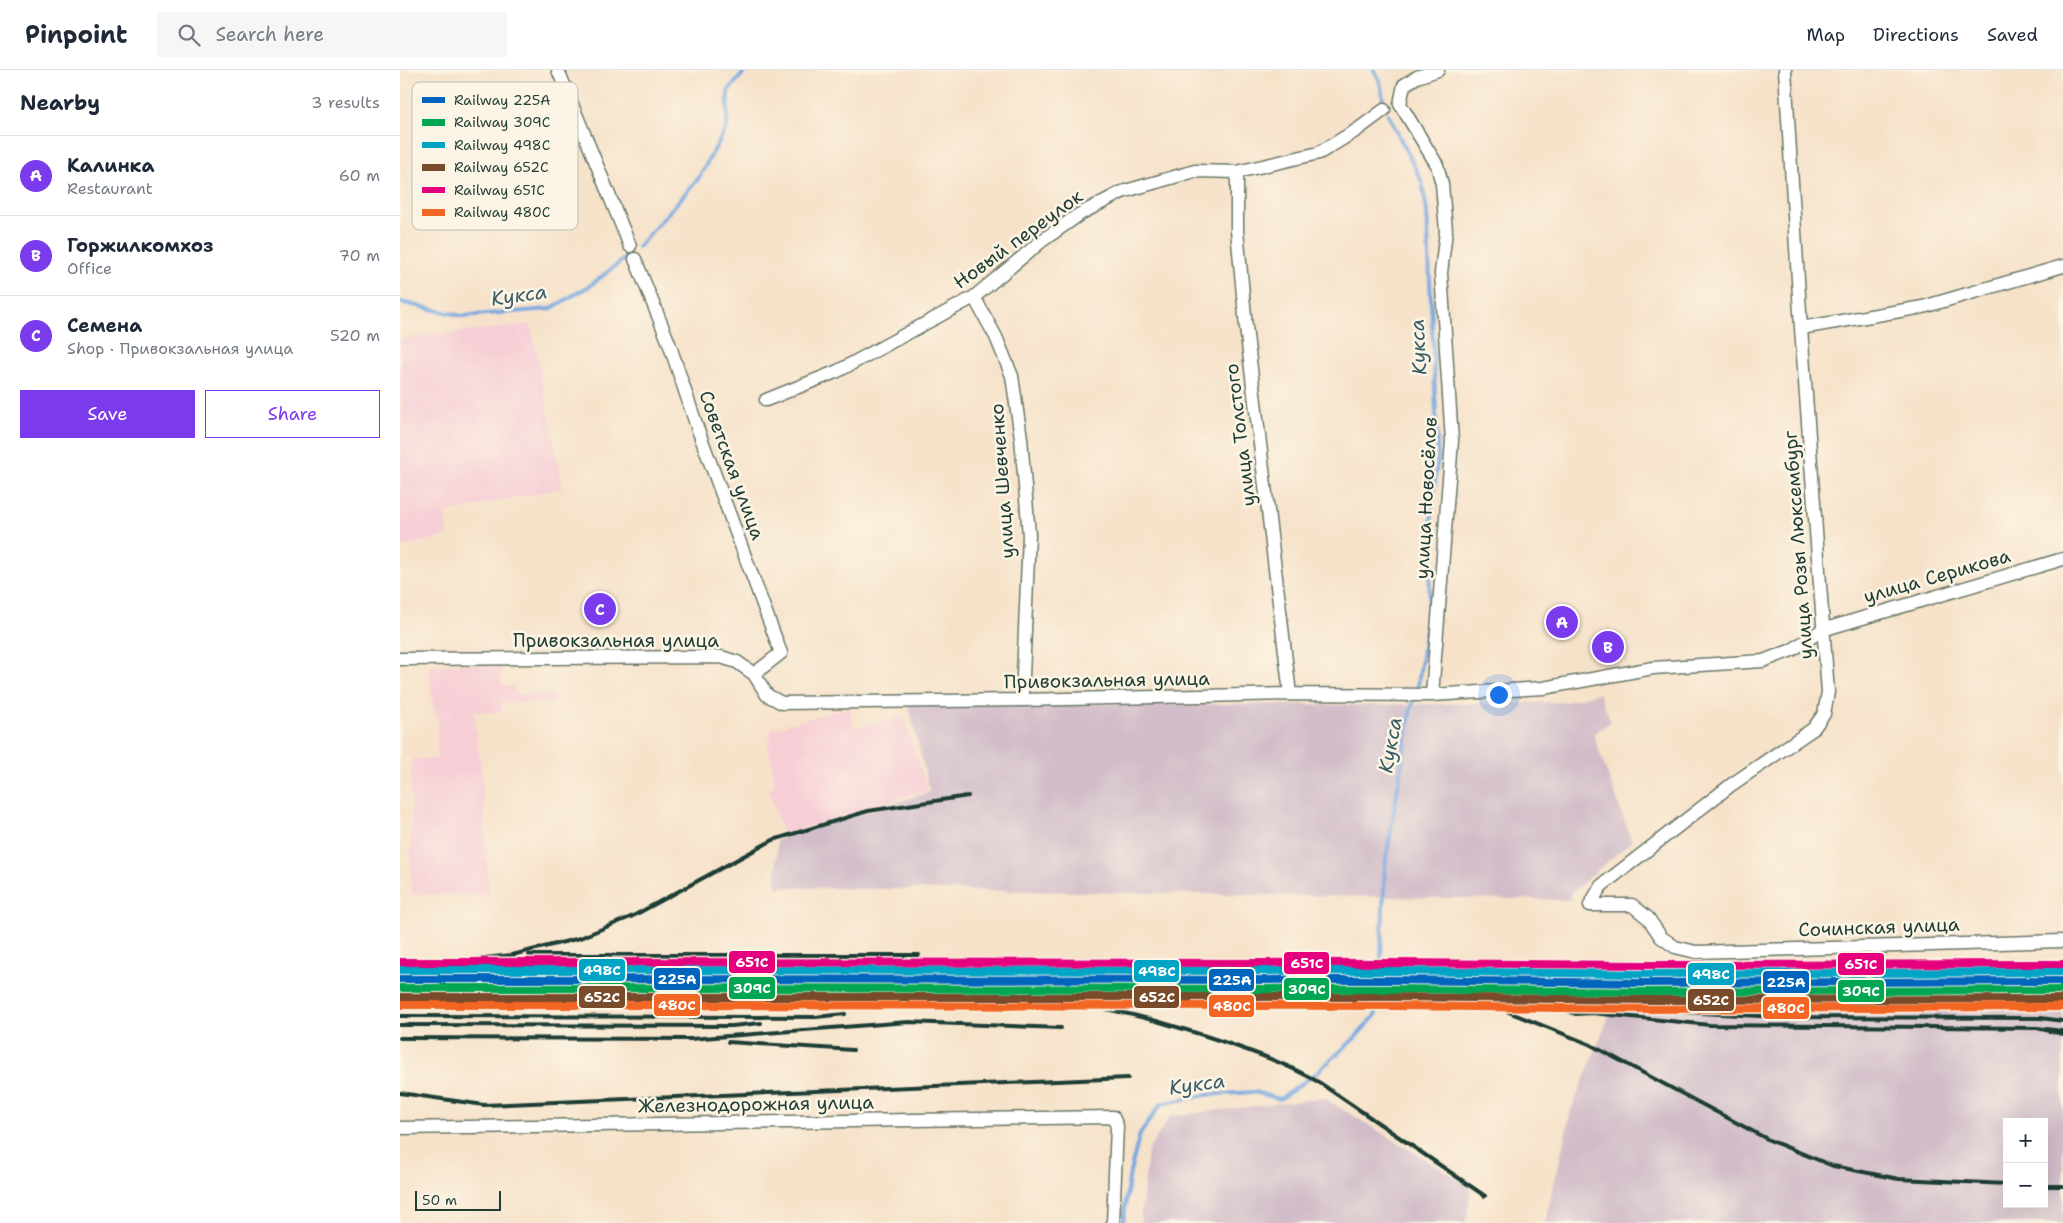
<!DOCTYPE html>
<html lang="en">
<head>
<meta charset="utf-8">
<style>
  :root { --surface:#fff; --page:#f6f6f7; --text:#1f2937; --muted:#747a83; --line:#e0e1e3; --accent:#7c3aed }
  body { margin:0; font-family:"Shantell Sans",sans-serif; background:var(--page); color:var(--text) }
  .controls { position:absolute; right:15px; bottom:15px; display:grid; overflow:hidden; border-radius:0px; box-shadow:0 5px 20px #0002 }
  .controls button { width:45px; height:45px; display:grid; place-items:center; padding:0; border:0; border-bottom:1px solid var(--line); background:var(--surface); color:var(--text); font:25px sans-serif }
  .scale { position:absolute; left:15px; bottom:12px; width:86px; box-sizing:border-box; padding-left:5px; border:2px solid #1f3d34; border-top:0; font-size:14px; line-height:18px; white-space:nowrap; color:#1f3d34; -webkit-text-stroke:4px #fcf5e5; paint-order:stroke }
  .you { position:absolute; left:1098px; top:624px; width:18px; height:18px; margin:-12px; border:4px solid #fff; border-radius:50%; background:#1a73e8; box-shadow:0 0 0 8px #1a73e833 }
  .badge { display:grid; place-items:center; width:32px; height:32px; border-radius:50%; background:var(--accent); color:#fff; font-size:16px; font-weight:700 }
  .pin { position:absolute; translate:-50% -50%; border:2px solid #fff; box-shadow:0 1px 5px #0006 }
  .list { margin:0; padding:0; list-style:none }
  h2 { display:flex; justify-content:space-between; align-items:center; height:65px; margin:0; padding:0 20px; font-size:21px }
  h2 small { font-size:16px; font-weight:400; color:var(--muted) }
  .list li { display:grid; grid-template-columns:32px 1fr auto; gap:15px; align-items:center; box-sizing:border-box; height:80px; padding:0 20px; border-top:1px solid var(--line) }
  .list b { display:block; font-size:19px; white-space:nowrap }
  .list p { margin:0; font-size:16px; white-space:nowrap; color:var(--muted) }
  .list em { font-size:16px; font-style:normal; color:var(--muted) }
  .actions { display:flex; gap:10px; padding:15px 20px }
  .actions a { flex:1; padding:11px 0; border:1px solid var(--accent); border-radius:0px; text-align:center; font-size:18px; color:var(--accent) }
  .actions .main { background:var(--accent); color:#fff }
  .icon { flex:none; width:28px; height:28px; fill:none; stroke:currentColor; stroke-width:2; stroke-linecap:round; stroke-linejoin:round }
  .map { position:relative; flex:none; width:1663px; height:1153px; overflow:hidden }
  header { display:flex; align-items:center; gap:30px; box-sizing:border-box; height:70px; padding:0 25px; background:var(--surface); border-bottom:1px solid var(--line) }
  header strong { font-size:24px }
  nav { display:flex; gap:28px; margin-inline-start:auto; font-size:18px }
  .search { width:350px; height:45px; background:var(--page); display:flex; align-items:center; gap:12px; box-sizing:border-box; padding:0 18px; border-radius:0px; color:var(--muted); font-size:19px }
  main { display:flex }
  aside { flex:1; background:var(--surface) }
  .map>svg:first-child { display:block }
  .built { fill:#f6cfd6 }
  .industrial { fill:#d1bdc9; fill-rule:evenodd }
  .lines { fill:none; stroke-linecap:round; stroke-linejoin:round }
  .stream { stroke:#74a7e0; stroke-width:4 }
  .minor-casing { stroke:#6a7768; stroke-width:15 }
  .minor { stroke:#fff; stroke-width:12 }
  .rail { stroke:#1f3d34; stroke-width:4 }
  .rail-1-casing { stroke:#fcf5e5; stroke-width:11 }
  .rail-2-casing { stroke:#fcf5e5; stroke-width:11 }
  .rail-3-casing { stroke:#fcf5e5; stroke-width:11 }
  .rail-4-casing { stroke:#fcf5e5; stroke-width:11 }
  .rail-5-casing { stroke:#fcf5e5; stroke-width:11 }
  .rail-6-casing { stroke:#fcf5e5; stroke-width:11 }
  .rail-1 { stroke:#0065bd; stroke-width:8 }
  .rail-2 { stroke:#00a651; stroke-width:8 }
  .rail-3 { stroke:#02a4c6; stroke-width:8 }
  .rail-4 { stroke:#7a4b2a; stroke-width:8 }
  .rail-5 { stroke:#e5007d; stroke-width:8 }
  .rail-6 { stroke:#f26522; stroke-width:8 }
  .labels { text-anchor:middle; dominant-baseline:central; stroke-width:5; stroke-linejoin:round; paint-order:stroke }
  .street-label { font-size:19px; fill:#1f3d34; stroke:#fcf5e5 }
  .water-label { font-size:20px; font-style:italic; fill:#395d68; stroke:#fcf5e5 }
  .key { fill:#fcf5e5; stroke:#babeb0; stroke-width:1 }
  .key-label { font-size:14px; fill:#1f3d34 }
  .line-badge { stroke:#fcf5e5; stroke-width:2 }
  .badge-label { font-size:14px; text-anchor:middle; font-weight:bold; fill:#fff }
</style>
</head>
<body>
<header>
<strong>Pinpoint</strong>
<div class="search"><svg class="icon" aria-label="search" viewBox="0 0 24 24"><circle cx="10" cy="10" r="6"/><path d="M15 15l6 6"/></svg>Search here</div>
<nav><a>Map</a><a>Directions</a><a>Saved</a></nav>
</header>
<main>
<aside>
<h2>Nearby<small>3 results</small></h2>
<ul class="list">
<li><span class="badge">A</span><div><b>Калинка</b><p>Restaurant</p></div><em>60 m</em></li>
<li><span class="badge">B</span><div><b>Горжилкомхоз</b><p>Office</p></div><em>70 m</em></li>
<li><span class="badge">C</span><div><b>Семена</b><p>Shop · Привокзальная улица</p></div><em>520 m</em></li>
</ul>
<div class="actions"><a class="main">Save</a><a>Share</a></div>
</aside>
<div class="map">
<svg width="1663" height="1153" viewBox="0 0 1663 1153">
  <rect width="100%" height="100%" fill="#fcf5e5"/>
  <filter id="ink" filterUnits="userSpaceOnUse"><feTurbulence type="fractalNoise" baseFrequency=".02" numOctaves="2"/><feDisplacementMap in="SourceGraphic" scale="10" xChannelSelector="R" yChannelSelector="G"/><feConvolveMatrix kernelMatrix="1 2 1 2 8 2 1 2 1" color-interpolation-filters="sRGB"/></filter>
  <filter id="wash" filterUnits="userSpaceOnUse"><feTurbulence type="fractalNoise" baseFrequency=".0096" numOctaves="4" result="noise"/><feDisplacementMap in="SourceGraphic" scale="20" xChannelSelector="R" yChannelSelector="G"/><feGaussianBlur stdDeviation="1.12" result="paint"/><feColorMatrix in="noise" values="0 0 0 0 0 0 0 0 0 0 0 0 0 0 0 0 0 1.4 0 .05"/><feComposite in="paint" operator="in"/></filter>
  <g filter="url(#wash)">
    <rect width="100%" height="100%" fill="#f6e2c9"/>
    <path class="built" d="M 131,254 L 163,418 L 47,442 L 47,466 L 0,477 L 0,357 L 2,357 L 0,269 Z
      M 64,594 L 101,595 L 102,616 L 115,616 L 115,624 L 154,625 L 154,633 L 102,632 L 101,642 L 74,642 L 82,706 L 89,825 L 11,824 L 11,689 L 37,689 L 38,647 L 34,642 L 31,624 L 30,596 Z
      M 449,637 L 455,658 L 504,647 L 528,720 L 383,764 L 368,719 L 375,715 L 368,676 L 372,659 Z"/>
    <path class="industrial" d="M 1199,623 L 1211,652 L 1193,664 L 1232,771 L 1171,823 L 1170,830 L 376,817 L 377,770 L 530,722 L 508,634 L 825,634 L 984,635 L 1166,632 Z
      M 1218,924 L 1663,931 L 1663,1153 L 1145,1153 L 1171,1040 ZM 1607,1052 L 1644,1052 L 1644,1134 L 1607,1134 Z
      M 924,1028 L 1071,1117 L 1066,1153 L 740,1153 L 748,1081 L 770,1046 Z"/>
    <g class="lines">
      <path class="stream" d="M 974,0 L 980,12 L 984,34
        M 988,44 L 1022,112 L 1027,142 L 1038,387 L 1032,436 L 1029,538 L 1017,622
        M 238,177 L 298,109 L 327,57 L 328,21 L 346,0
        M 0,232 L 62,246 L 150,239 L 191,215 L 228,186
        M 723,1153 L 730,1102 L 740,1064 L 761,1034 L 805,1025 L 854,1022 L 880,1029 L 915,1004 L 954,969 L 975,946 L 982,920 L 981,884 L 985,796 L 1011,638 L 1015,628"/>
    </g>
  </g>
  <g filter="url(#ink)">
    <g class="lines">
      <g class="minor-casing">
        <path id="minor" d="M 158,0 L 230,176
          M 837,102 L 837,160 L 846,257 L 890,624
          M 235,189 L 269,273 L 297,357 L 381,583 L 354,604
          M 574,227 L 596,267 L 612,306 L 621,368 L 629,465 L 622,630
          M 1401,258 L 1523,237 L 1663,196
          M 366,330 L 438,301 L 574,227 L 643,170 L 680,144 L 722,122 L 795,101 L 837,102 L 919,83 L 957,60 L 984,40
          M 0,589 L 321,587 L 337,592 L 354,604 L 367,625 L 382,633 L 622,630 L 890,624 L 1032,625 L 1143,618 L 1253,598 L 1363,591 L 1392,580 L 1422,560 L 1663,489
          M 1032,625 L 1052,371 L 1041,203 L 1046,161 L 1042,114 L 1037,95 L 1000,34 L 1004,15 L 1017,7 L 1038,0
          M 1190,835 L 1201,816 L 1331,715 L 1413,659 L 1424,644 L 1428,622 L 1401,258 L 1385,0
          M 1190,835 L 1232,835 L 1248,848 L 1261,867 L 1275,877 L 1296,882 L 1663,871
          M 0,1058 L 713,1047 L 717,1056 L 713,1153"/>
      </g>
      <use href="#minor" class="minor"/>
      <path class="rail" d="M 129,885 L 519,885
        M 39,893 L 112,885 L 180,868 L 233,846 L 373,770 L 468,741 L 568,726
        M 1267,913 L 1301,918
        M 908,921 L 1030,922
        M 1023,922 L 1086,933 L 1189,974 L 1369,1070 L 1433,1096 L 1499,1109 L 1607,1114
        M 1058,922 L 1098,923
        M 1333,922 L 1663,923
        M 1090,923 L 1144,933 L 1176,944 L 1192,943 L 1310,955 L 1637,958
        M 1118,923 L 1340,923
        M 0,927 L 774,929 L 847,920
        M 818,930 L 935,930
        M 1159,934 L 1199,937
        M 681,935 C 730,942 772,955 818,970 C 853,982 888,994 920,1013 L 1085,1126
        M 0,937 L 500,938 L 527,935
        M 1241,940 L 1380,947 L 1641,948 L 1663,951
        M 0,946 L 416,947 L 445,944
        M 0,955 L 332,956 L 361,953
        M 1663,961 L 1637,958 L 1663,964
        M 0,968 L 290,969 L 508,952 L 661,958
        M 328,972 L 453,980
        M 0,1023 L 84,1035 L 728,1008
        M 1644,1116 L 1663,1116"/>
      <g class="rail-1-casing">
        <path id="rail-1" d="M 0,909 L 991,910 L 1246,913 L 1663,911"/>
      </g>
      <g class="rail-2-casing">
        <path id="rail-2" d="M 0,918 L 991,919 L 1246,922 L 1663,920"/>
      </g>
      <g class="rail-3-casing">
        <path id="rail-3" d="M 0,900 L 991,901 L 1246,904 L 1663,902"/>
      </g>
      <g class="rail-4-casing">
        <path id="rail-4" d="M 0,927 L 991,927 L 1246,930 L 1663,929"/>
      </g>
      <g class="rail-5-casing">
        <path id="rail-5" d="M 0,892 L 991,893 L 1246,895 L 1663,894"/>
      </g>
      <g class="rail-6-casing">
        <path id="rail-6" d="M 0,935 L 991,936 L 1246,939 L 1663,937"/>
      </g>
      <use href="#rail-1" class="rail-1"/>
      <use href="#rail-2" class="rail-2"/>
      <use href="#rail-3" class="rail-3"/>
      <use href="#rail-4" class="rail-4"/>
      <use href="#rail-5" class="rail-5"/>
      <use href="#rail-6" class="rail-6"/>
    </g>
  </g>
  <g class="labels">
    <g class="street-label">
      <text transform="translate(618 169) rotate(-36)">Новый переулок</text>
      <text transform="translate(840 365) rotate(-97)">улица Толстого</text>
      <text transform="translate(332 395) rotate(70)">Советская улица</text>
      <text transform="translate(602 411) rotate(-94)">улица Шевченко</text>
      <text transform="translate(1026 428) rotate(-87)">улица Новосёлов</text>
      <text transform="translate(1398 475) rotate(-94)">улица Розы Люксембург</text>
      <text transform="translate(1537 506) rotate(-16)">улица Серикова</text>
      <text x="216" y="570">Привокзальная улица</text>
      <text transform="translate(707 610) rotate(-1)">Привокзальная улица</text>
      <text transform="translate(1479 857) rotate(-2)">Сочинская улица</text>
      <text transform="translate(356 1034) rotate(-1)">Железнодорожная улица</text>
    </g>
    <g class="water-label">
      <text transform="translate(119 225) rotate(-8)">Кукса</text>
      <text transform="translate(1018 277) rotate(-93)">Кукса</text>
      <text transform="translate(990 675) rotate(-80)">Кукса</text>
      <text transform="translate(797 1014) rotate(-8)">Кукса</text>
    </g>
  </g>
  <rect x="12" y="12" width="166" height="148" rx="8" class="key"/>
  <rect x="22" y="27" width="23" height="6" fill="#0065bd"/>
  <rect x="22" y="49" width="23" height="7" fill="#00a651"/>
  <rect x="22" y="72" width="23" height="6" fill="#02a4c6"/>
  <rect x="22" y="94" width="23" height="7" fill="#7a4b2a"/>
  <rect x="22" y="117" width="23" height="6" fill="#e5007d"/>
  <rect x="22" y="139" width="23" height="7" fill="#f26522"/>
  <g class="key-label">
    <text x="54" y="35">Railway 225А</text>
    <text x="54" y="57">Railway 309С</text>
    <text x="54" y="80">Railway 498С</text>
    <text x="54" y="102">Railway 652С</text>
    <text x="54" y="125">Railway 651С</text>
    <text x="54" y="147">Railway 480С</text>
  </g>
  <g class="line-badge">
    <rect x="328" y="880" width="48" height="24" rx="5" fill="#e5007d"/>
    <rect x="883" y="881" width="47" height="24" rx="5" fill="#e5007d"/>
    <rect x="1437" y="882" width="48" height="24" rx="5" fill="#e5007d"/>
    <rect x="178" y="888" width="48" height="24" rx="5" fill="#02a4c6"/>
    <rect x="733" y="889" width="47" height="24" rx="5" fill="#02a4c6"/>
    <rect x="1287" y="892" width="48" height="24" rx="5" fill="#02a4c6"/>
    <rect x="253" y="897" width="48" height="24" rx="5" fill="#0065bd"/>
    <rect x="808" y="898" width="47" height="24" rx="5" fill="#0065bd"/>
    <rect x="1362" y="900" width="48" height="24" rx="5" fill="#0065bd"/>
    <rect x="328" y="906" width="48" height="24" rx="5" fill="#00a651"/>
    <rect x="883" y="907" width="47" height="24" rx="5" fill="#00a651"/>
    <rect x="1437" y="909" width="48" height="24" rx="5" fill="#00a651"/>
    <rect x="178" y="915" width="48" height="24" rx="5" fill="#7a4b2a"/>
    <rect x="733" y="915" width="47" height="24" rx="5" fill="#7a4b2a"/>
    <rect x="1287" y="918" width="48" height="24" rx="5" fill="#7a4b2a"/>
    <rect x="253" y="923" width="48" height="24" rx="5" fill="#f26522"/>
    <rect x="808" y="924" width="47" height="24" rx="5" fill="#f26522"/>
    <rect x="1362" y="926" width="48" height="24" rx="5" fill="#f26522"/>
  </g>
  <g class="badge-label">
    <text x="352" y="897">651С</text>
    <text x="907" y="898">651С</text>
    <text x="1461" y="899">651С</text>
    <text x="202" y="905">498С</text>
    <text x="757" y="906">498С</text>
    <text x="1311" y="909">498С</text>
    <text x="277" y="914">225А</text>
    <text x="832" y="915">225А</text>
    <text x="1386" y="917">225А</text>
    <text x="352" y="923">309С</text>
    <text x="907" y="924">309С</text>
    <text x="1461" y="926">309С</text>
    <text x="202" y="932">652С</text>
    <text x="757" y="932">652С</text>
    <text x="1311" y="935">652С</text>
    <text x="277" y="940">480С</text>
    <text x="832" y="941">480С</text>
    <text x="1386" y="943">480С</text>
  </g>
</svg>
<div class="controls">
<button>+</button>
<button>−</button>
</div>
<div class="scale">50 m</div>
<div class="you"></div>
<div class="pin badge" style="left:1162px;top:552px">A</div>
<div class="pin badge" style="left:1208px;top:577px">B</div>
<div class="pin badge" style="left:200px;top:539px">C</div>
</div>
</main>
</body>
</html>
